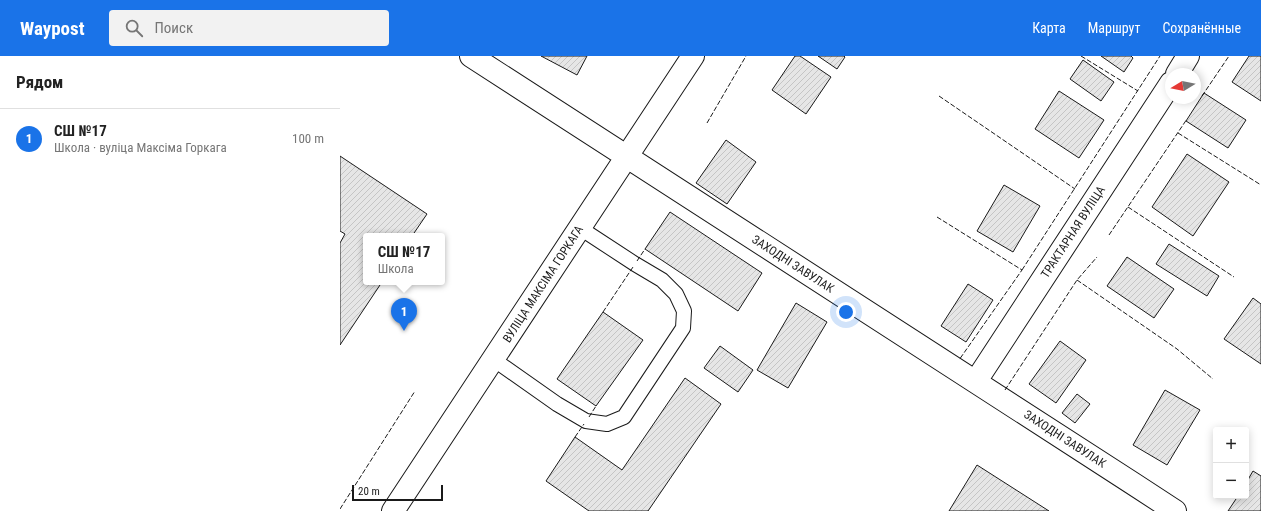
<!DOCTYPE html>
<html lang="ru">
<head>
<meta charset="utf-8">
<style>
  :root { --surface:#fff; --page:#f2f2f2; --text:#222; --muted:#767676; --line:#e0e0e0; --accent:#1a73e8 }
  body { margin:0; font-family:"Roboto Condensed",sans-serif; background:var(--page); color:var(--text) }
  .controls { position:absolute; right:12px; bottom:12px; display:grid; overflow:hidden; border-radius:4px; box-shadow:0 2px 10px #0003 }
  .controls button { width:36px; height:36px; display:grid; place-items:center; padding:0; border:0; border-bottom:1px solid var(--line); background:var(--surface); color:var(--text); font:20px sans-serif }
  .compass { position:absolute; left:825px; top:12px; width:36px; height:36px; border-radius:50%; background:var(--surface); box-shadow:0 2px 10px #0003; rotate:260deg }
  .scale { position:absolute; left:12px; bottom:10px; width:91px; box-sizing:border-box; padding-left:4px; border:2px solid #1a1a1a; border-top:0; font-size:11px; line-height:14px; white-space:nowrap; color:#1a1a1a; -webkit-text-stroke:3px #fff; paint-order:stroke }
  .you { position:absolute; left:506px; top:256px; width:14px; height:14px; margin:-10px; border:3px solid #fff; border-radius:50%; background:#1a73e8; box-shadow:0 0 0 6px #1a73e833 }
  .badge { display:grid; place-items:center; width:26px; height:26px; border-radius:50%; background:var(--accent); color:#fff; font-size:13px; font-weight:700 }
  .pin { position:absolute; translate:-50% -33px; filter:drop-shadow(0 1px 2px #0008) }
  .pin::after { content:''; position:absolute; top:21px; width:14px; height:12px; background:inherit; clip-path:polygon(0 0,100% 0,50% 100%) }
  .popup { position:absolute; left:23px; top:177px; width:82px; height:52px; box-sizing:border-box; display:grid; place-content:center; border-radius:4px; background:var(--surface); filter:drop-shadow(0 1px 3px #0005); font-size:13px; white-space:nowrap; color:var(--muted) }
  .popup b { font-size:15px; color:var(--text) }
  .popup::after { content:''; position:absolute; left:50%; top:100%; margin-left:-8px; border:8px solid transparent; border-top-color:var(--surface) }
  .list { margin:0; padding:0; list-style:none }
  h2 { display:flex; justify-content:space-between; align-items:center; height:52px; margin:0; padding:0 16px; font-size:17px }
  h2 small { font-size:13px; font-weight:400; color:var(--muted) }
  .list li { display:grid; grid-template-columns:26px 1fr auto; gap:12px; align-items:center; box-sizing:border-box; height:60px; padding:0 16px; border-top:1px solid var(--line) }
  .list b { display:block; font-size:15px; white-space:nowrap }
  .list p { margin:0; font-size:13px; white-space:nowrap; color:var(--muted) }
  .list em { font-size:13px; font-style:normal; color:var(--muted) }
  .icon { flex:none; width:22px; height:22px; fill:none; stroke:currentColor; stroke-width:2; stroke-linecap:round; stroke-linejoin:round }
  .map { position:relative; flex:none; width:921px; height:455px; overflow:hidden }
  header { display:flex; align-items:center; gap:24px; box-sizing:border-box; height:56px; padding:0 20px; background:var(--accent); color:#fff }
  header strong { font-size:19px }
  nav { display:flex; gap:22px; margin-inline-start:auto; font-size:14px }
  .search { width:280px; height:36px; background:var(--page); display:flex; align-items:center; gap:10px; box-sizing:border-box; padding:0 14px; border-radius:4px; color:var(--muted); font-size:15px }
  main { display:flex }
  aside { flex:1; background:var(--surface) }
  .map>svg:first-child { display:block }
  .building { fill:url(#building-hatch); stroke:#1a1a1a }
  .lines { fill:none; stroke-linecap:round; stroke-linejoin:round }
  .lane-casing { stroke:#1a1a1a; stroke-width:16 }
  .street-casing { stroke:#1a1a1a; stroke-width:24 }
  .lane { stroke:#fff; stroke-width:14 }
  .street { stroke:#fff; stroke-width:22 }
  .fence { stroke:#1a1a1a; stroke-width:1; stroke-dasharray:5 2; stroke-linecap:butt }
  .labels { text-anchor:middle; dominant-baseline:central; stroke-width:3; stroke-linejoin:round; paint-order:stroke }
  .street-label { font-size:12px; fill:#1a1a1a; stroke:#fff }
</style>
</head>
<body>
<header>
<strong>Waypost</strong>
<div class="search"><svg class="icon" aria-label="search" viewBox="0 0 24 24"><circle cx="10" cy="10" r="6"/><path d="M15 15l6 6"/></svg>Поиск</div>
<nav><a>Карта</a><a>Маршрут</a><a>Сохранённые</a></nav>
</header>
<main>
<aside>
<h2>Рядом<small></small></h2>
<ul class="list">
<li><span class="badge">1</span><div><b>СШ №17</b><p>Школа · вуліца Максіма Горкага</p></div><em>100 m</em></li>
</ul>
</aside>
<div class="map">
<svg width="921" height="455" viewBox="0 0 921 455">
  <defs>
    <pattern id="building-hatch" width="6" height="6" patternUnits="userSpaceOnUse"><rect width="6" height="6" fill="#e6e6e6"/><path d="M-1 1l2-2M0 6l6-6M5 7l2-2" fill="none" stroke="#c5c5c5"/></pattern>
  </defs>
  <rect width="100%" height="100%" fill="#fff"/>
  <path class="building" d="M 201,0 L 247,0 L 237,19 Z
    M 455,0 L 460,0 L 491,21 L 466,58 L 432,34 Z
    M 478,0 L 504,0 L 505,1 L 497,13 Z
    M 761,0 L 791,0 L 793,2 L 784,16 Z
    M 909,0 L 921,0 L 921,45 L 892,26 Z
    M 743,4 L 774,26 L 761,45 L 730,23 Z
    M 719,35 L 764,64 L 739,102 L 695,73 Z
    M 864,37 L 906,64 L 888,92 L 846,65 Z
    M 386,84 L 416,106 L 387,148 L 356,127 Z
    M 847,98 L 889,126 L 853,180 L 812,151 Z
    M 0,100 L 87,158 L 72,180 L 26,180 L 26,226 L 42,226 L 0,289 L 0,187 L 5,178 L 0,175 Z
    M 664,129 L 700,150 L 673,196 L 637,175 Z
    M 330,156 L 422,217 L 398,255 L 305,193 Z
    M 829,188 L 879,220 L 867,240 L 816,208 Z
    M 787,201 L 834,233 L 814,262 L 767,230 Z
    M 628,228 L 653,244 L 626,286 L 601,270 Z
    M 913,242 L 921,248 L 921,308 L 884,283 Z
    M 456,247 L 487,266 L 448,332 L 417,314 Z
    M 263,256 L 303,284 L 256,350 L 217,323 Z
    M 720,285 L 746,304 L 716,347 L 689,328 Z
    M 380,290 L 413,314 L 398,336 L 364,312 Z
    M 345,322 L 381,348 L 308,455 L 249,455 L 206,425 L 235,381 L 282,414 Z
    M 825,334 L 860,354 L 827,409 L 793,389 Z
    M 737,338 L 750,348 L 735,367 L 722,357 Z
    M 637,409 L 709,455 L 609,455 Z
    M 913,415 L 921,420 L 921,455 L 888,455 L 898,440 L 906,440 L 906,427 Z"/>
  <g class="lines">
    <g class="lane-casing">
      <path id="lane" d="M 153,303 L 217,348 L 246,365 L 267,368 L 284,361 L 343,272 L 344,255 L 336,238 L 322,224 L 295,208 L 240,172"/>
    </g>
    <g class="street-casing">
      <path id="street" d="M 131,0 C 365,152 601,302 835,455
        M 837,18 L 848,0
        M 636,325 L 831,27
        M 53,455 L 353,0"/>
    </g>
    <use href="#lane" class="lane"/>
    <use href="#street" class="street"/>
    <path class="fence" d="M 741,0 L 798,35
      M 599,40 L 735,133
      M 862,40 L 889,0
      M 367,67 L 406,0
      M 838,77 L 921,129
      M 788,151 L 894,221
      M 597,161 L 682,214 L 619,304
      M 769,179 L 847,63
      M 297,205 L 305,193
      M 682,214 L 820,0
      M 737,224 L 837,293 L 873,323
      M 263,256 L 293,211
      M 665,334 L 737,224 L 757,201
      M 249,361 L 256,350
      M 235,381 L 244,368
      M 0,453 L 75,335"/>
  </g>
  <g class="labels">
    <g class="street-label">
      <text transform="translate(733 176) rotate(-57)">ТРАКТАРНАЯ ВУЛІЦА</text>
      <text transform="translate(453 208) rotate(33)">ЗАХОДНІ ЗАВУЛАК</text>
      <text transform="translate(203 228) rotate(-57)">ВУЛІЦА МАКСІМА ГОРКАГА</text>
      <text transform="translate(725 383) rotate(33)">ЗАХОДНІ ЗАВУЛАК</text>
    </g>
  </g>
</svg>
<div class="controls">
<button>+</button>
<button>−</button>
</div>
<svg class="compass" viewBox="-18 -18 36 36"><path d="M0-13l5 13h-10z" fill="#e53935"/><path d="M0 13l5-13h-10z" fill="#767676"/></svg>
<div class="scale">20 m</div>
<div class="you"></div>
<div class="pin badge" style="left:64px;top:275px">1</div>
<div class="popup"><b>СШ №17</b>Школа</div>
</div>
</main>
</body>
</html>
